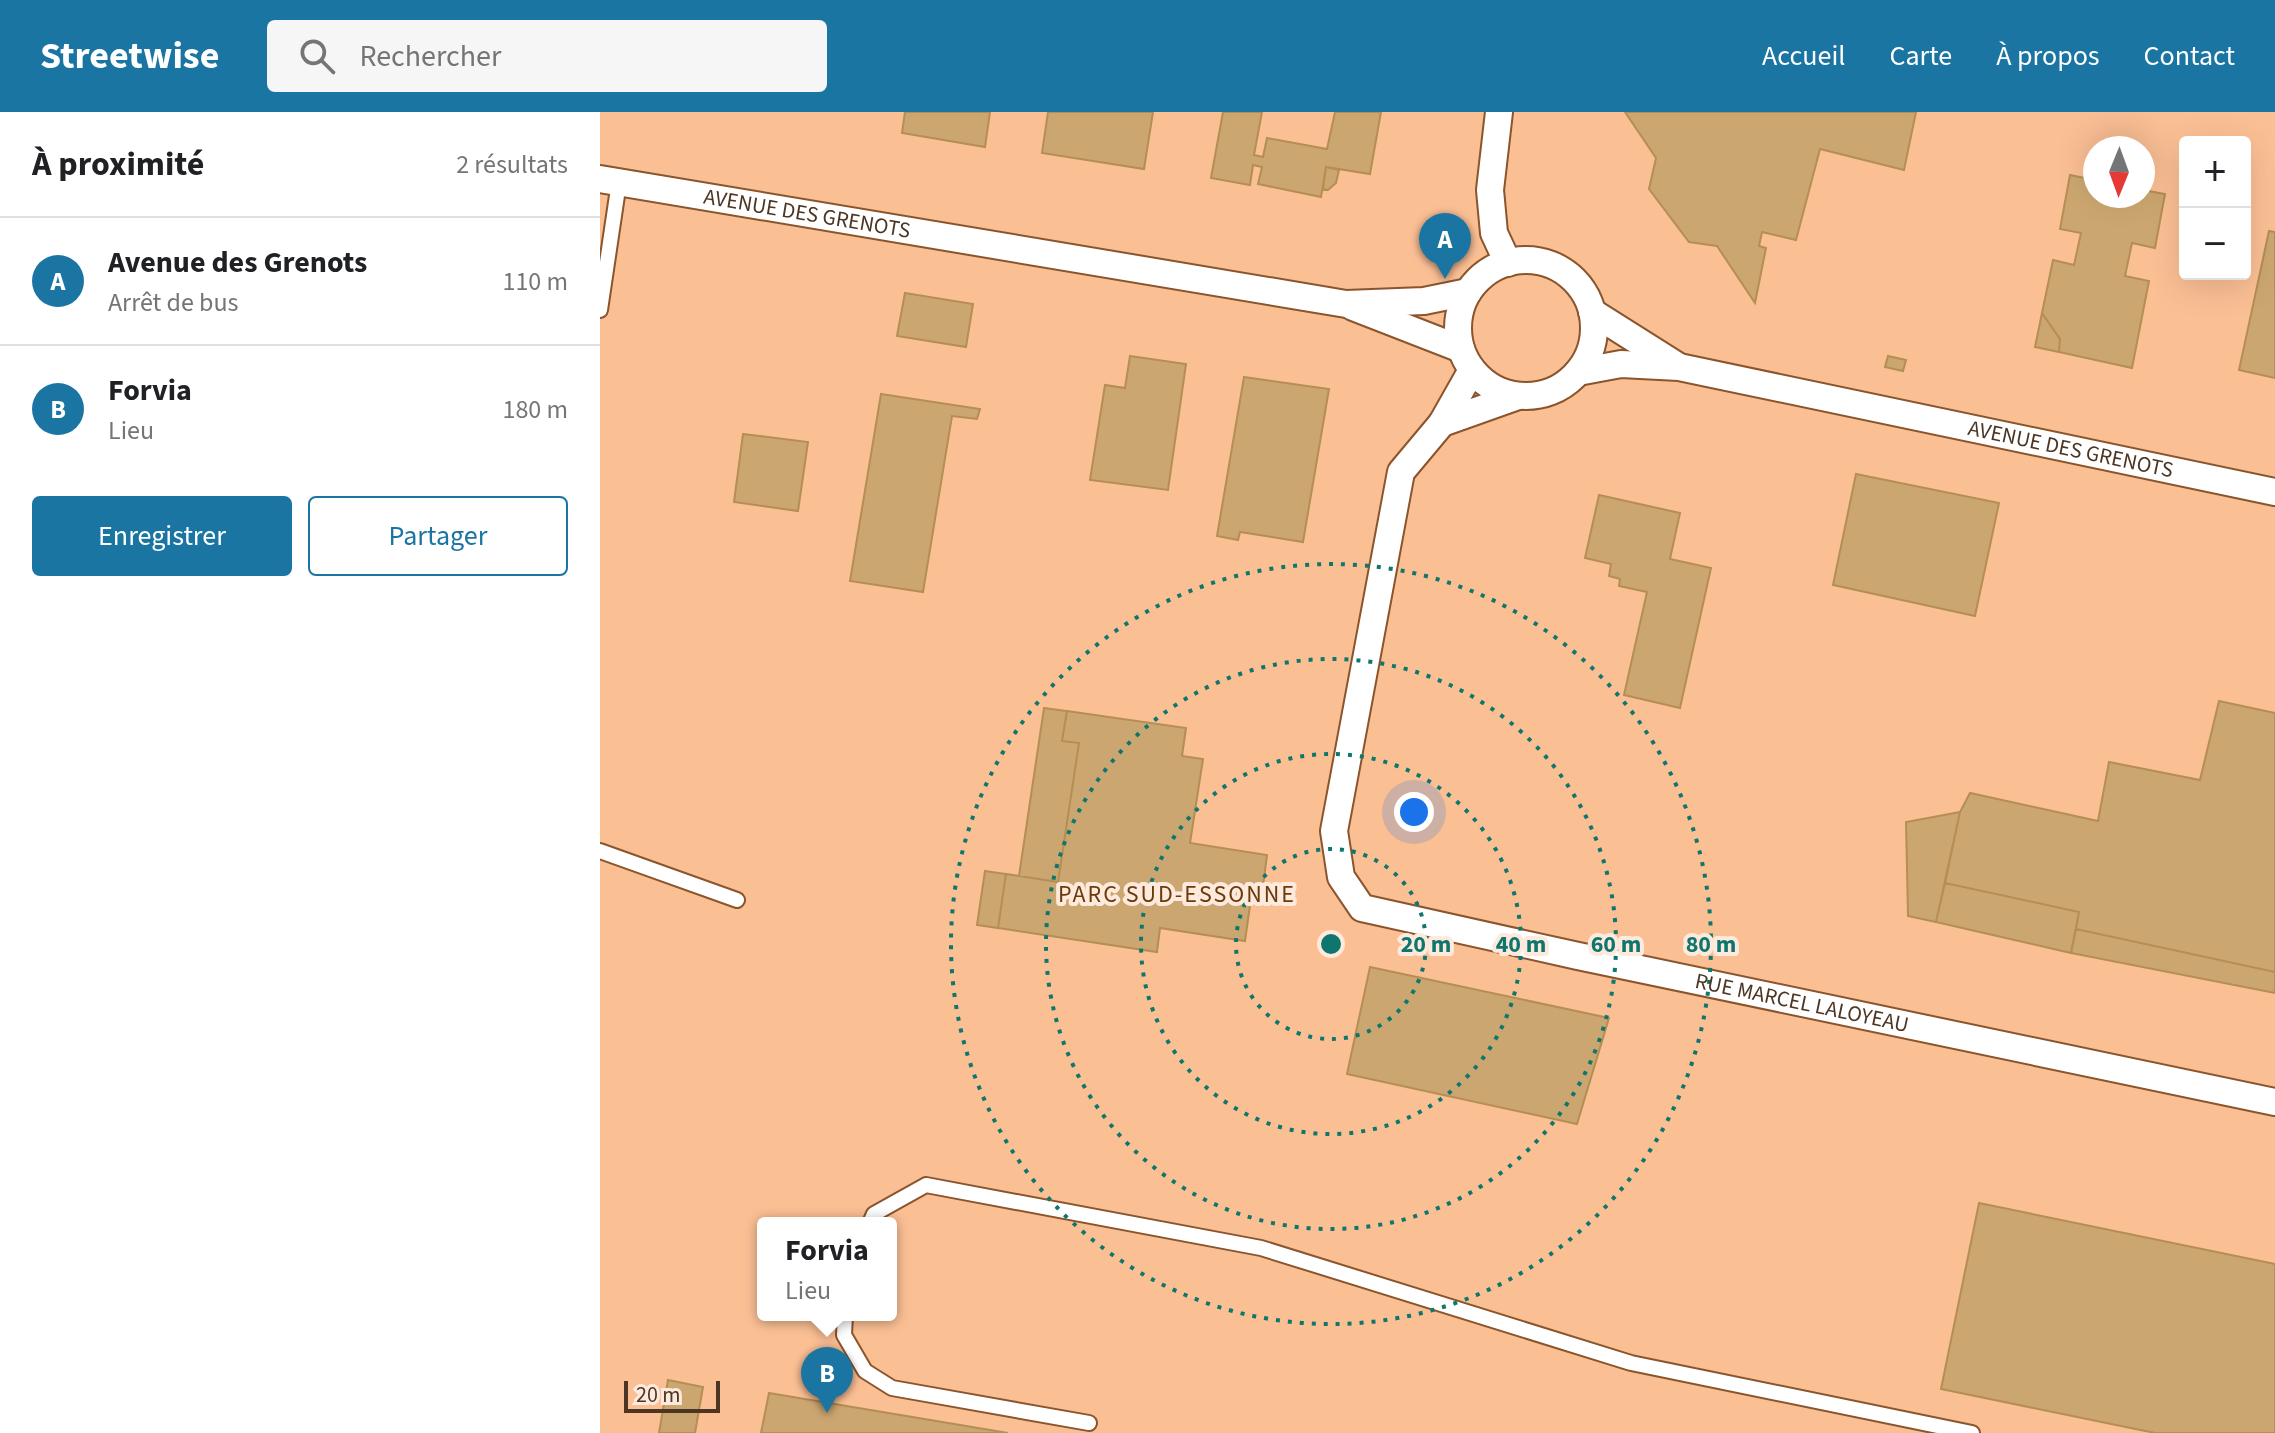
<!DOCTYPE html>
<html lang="fr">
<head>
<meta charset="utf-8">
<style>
  :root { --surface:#fff; --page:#f6f6f6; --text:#202124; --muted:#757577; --line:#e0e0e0; --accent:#1a75a3 }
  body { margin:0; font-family:"Source Sans 3",sans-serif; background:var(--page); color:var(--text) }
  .controls { position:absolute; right:24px; top:24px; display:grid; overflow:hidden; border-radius:8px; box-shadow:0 8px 32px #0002 }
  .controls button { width:72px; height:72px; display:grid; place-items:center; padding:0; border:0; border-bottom:2px solid var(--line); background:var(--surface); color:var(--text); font:40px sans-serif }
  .compass { position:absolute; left:1483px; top:24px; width:72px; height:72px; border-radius:50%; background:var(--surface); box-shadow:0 8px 32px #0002; rotate:181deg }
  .scale { position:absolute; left:24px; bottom:20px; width:96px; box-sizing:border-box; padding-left:8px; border:4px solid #4d3523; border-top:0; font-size:22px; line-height:28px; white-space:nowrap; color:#4d3523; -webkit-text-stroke:6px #fdeadd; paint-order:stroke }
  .you { position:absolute; left:814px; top:700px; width:28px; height:28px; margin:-20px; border:6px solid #fff; border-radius:50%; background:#1a73e8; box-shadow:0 0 0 12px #1a73e833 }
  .badge { display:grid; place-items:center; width:52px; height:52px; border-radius:50%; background:var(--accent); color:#fff; font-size:26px; font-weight:700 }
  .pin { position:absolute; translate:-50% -66px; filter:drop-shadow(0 2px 4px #0008) }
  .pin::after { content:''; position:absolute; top:42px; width:28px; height:24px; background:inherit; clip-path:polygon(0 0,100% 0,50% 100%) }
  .popup { position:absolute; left:157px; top:1105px; width:140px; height:104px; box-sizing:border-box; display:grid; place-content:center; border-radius:8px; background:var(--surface); filter:drop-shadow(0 2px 6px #0005); font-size:26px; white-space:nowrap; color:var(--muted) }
  .popup b { font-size:30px; color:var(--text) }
  .popup::after { content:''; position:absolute; left:50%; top:100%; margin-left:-16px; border:16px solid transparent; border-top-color:var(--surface) }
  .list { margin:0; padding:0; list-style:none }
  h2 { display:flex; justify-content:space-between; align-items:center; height:104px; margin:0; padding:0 32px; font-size:34px }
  h2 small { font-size:26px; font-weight:400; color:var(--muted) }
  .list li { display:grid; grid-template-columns:52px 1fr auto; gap:24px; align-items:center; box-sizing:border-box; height:128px; padding:0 32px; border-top:2px solid var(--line) }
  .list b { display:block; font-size:30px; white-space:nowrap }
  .list p { margin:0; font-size:26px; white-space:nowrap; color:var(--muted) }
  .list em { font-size:26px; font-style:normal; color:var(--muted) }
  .actions { display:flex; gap:16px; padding:24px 32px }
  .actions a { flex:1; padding:18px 0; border:2px solid var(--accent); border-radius:8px; text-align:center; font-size:28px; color:var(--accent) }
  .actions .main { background:var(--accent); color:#fff }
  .icon { flex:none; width:44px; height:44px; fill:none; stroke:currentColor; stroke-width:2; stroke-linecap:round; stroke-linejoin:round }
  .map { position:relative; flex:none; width:1675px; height:1321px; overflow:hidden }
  header { display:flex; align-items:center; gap:48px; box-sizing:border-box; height:112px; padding:0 40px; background:var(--accent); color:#fff }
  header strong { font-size:38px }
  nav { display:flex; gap:44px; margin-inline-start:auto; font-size:28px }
  .search { width:560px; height:72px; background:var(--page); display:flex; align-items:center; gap:20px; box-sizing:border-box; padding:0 28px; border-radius:8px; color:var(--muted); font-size:30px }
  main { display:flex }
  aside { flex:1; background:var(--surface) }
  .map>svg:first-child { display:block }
  .building { fill:#cba670; stroke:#b48e53; stroke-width:2 }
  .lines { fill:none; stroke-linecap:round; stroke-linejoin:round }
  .lane-casing { stroke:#8a552c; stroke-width:18 }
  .street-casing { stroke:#8a552c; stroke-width:30 }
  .lane { stroke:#fff; stroke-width:14 }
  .street { stroke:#fff; stroke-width:26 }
  .ring { fill:none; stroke:#0f766e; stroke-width:4; stroke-dasharray:4 8 }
  .labels { text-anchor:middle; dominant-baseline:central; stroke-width:8; stroke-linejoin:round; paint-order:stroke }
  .street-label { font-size:22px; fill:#4d3523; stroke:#fdeadd }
  .neighbourhood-label { font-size:24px; letter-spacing:2px; fill:#6b3a0b; stroke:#fdeadd }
  .centre { fill:#0f766e; stroke:#fdeadd; stroke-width:4 }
  .ring-label { font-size:24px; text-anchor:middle; font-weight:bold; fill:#0f766e; stroke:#fdeadd; stroke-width:8; stroke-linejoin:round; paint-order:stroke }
</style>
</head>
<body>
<header>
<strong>Streetwise</strong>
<div class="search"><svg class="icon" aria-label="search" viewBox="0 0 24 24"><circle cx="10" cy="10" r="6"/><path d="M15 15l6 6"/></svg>Rechercher</div>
<nav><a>Accueil</a><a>Carte</a><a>À propos</a><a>Contact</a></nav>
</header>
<main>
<aside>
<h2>À proximité<small>2 résultats</small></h2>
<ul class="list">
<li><span class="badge">A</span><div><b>Avenue des Grenots</b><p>Arrêt de bus</p></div><em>110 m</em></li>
<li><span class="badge">B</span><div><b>Forvia</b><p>Lieu</p></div><em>180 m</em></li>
</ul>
<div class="actions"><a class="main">Enregistrer</a><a>Partager</a></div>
</aside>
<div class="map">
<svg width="1675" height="1321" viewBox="0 0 1675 1321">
  <rect width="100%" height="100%" fill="#fbbf94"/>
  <path class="building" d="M 305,0 L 390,0 L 385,35 L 302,21 Z
    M 448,0 L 553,0 L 544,57 L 442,41 Z
    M 623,0 L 662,0 L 654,43 L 663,45 L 667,26 L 727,37 L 735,0 L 781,0 L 770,62 L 726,55 L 721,85 L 658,72 L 662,55 L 653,53 L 650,73 L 611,66 Z
    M 1025,0 L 1316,0 L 1304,58 L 1220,37 L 1196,128 L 1162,120 L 1159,134 L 1166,136 L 1155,191 L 1117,134 L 1089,130 L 1049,77 L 1056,46 Z
    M 726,55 L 739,58 L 736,71 L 728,78 L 723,77 Z
    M 1470,63 L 1495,68 L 1495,84 L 1543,84 L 1543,78 L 1565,82 L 1555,136 L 1532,131 L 1525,164 L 1549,169 L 1532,256 L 1459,240 L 1460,227 L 1442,201 L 1453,148 L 1474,153 L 1481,121 L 1460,117 Z
    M 1669,119 L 1675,120 L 1675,266 L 1639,258 Z
    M 305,181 L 373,192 L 366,235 L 297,224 Z
    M 1442,201 L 1460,227 L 1459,240 L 1435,235 Z
    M 530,244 L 586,252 L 568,378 L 490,368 L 505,273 L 525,276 Z
    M 1288,244 L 1306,248 L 1303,259 L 1285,255 Z
    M 644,265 L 729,277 L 703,430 L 640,420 L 638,428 L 617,424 Z
    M 281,282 L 380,297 L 377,307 L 352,304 L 323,480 L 250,469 Z
    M 143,322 L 208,330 L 198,399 L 134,390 Z
    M 1256,362 L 1399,391 L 1375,504 L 1233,473 Z
    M 999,383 L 1080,401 L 1070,447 L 1111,456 L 1080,596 L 1024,583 L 1047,480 L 1019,474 L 1020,467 L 1009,464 L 1011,452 L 985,446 Z
    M 1619,589 L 1675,601 L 1675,860 L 1476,817 L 1479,800 L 1345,771 L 1360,700 L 1370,681 L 1498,709 L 1509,650 L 1600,668 Z
    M 444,596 L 467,599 L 462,629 L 479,631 L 458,770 L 419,764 Z
    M 467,599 L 586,616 L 582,644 L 603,647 L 590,731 L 667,743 L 663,774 L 653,772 L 645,829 L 560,816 L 557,840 L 398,816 L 406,762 L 458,770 L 479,631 L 462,629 Z
    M 1360,700 L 1336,810 L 1308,804 L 1306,710 Z
    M 385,759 L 406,762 L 398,816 L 377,813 Z
    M 1345,771 L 1479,800 L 1471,841 L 1336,810 Z
    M 1476,817 L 1675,860 L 1675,881 L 1471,841 Z
    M 770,855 L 1009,906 L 977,1012 L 747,962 Z
    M 1379,1091 L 1675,1152 L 1675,1321 L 1555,1321 L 1341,1277 Z
    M 68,1268 L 103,1275 L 95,1321 L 59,1321 Z
    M 169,1281 L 408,1321 L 161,1321 Z"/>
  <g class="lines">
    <g class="lane-casing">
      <path id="lane" d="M 0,198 L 19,70
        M 0,739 L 137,788
        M 270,1111 L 274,1102 L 326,1073 L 661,1136 L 1031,1251 L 1372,1321
        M 245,1203 L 244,1223 L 265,1259 L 292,1276 L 489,1311"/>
    </g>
    <g class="street-casing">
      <g id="street">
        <path d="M 899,0 L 890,78 L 894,121 L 908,151"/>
        <path id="s1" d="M 0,67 L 746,192 L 824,189 L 868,180"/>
        <circle cx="926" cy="216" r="68"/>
        <path d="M 753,195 L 861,237"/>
        <path d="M 992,200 L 1076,253"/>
        <path id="s2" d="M 872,258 L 842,311 L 801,360 L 734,719 L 741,765 L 762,796 L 978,844 L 1675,990"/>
        <path id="s3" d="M 978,260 L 1021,252 L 1079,255 L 1675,380"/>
        <path d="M 842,311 L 918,284"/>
      </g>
    </g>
    <use href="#lane" class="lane"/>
    <use href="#street" class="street"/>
  </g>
  <g class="ring">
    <circle cx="731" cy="832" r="95"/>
    <circle cx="731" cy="832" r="190"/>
    <circle cx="731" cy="832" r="285"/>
    <circle cx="731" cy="832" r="380"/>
  </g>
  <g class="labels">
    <g class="street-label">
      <text stroke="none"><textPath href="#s1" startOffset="210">AVENUE DES GRENOTS</textPath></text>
      <text stroke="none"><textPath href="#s3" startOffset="502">AVENUE DES GRENOTS</textPath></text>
      <text stroke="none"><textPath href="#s2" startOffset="1024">RUE MARCEL LALOYEAU</textPath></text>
    </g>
    <g class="neighbourhood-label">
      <text x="577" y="782">PARC SUD-ESSONNE</text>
    </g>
  </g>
  <circle cx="731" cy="832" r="12" class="centre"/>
  <g class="ring-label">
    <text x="826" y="840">20 m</text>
    <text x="921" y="840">40 m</text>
    <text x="1016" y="840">60 m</text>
    <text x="1111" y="840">80 m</text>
  </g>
</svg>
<div class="controls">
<button>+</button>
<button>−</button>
</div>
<svg class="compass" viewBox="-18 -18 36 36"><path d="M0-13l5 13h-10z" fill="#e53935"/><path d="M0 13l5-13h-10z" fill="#757577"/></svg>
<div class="scale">20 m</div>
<div class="you"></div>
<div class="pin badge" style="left:845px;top:167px">A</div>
<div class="pin badge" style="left:227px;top:1301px">B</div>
<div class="popup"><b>Forvia</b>Lieu</div>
</div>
</main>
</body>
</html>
